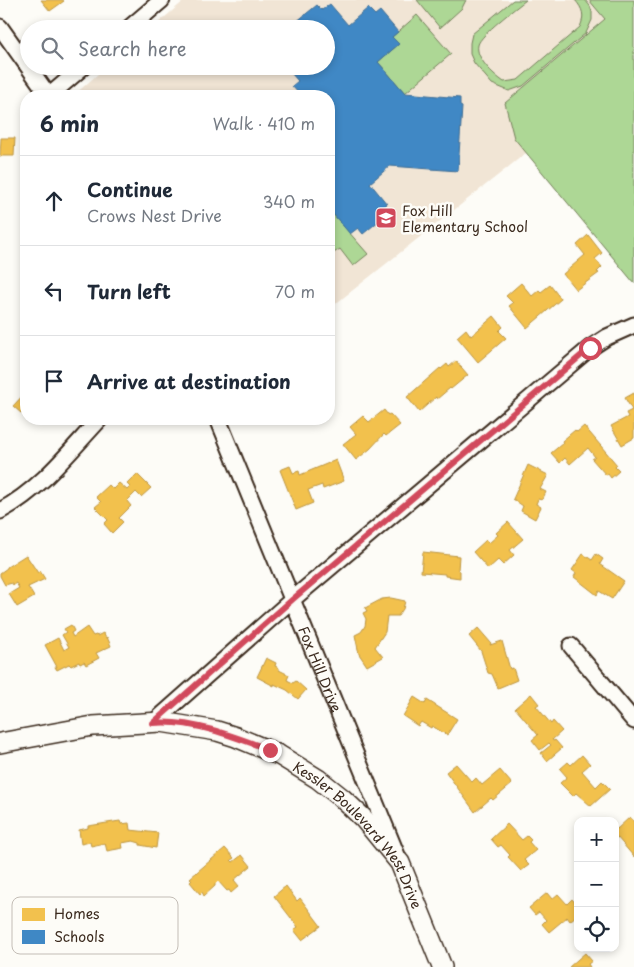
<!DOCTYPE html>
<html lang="en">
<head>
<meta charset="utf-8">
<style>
  :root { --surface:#fff; --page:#f2f2f3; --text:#1f2937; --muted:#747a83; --line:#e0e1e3 }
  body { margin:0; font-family:"Playpen Sans",sans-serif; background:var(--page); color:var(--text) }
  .controls { position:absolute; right:15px; bottom:15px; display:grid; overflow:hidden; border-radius:10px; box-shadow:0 2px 8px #0003 }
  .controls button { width:45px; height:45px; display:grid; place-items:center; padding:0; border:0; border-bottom:1px solid var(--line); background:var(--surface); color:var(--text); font:25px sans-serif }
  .stop { position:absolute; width:15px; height:15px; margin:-11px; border:4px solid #d1495b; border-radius:50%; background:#fff }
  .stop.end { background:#d1495b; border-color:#fff; box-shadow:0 1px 5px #0008 }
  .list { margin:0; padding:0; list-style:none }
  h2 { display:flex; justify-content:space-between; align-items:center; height:65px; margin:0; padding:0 20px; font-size:21px }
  h2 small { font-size:16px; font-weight:400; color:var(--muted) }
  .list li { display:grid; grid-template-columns:32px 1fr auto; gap:15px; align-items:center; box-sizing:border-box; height:90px; padding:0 20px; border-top:1px solid var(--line) }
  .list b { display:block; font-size:19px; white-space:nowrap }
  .list p { margin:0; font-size:16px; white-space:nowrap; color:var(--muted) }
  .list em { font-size:16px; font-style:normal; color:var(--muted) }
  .icon { flex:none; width:28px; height:28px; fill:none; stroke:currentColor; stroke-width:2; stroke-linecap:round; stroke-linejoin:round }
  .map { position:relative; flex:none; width:634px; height:967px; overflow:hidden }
  .search { position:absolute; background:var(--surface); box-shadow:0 2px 8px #0003; left:20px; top:20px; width:315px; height:55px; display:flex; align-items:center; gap:12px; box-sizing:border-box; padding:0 18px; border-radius:28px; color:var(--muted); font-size:19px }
  .panel { position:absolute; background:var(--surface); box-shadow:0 2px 8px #0003; left:20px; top:90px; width:315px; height:335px; border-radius:20px }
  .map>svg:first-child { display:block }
  .built { fill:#f1e5d5 }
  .green { fill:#add795; stroke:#74805a }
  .homes { fill:#f2c14e; stroke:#bb9440 }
  .schools { fill:#3f88c5; stroke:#3e6c93 }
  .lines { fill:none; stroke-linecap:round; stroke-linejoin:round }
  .minor-casing { stroke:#3b2a1e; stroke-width:19 }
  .major-casing { stroke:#3b2a1e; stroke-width:22 }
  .minor { stroke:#fdfcf7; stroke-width:15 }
  .major { stroke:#fdfcf7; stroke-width:19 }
  .route { stroke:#d1495b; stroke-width:6 }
  .labels { text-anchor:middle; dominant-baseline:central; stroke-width:5; stroke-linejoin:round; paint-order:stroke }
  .poi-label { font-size:14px; fill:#3b2a1e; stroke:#fdfcf7; text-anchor:start }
  .street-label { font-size:14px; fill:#3b2a1e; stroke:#fdfcf7 }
  .key { fill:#fdfcf7; stroke:#c3bdb6; stroke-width:1 }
  .key-label { font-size:14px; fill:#3b2a1e }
</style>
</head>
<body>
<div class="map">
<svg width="634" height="967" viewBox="0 0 634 967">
  <rect width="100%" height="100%" fill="#fdfcf7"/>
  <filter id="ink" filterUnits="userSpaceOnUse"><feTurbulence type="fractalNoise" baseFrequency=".02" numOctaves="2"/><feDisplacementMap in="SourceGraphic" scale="10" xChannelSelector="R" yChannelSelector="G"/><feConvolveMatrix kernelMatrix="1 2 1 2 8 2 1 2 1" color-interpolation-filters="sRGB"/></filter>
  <g filter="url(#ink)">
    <path class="built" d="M 185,0 L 634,0 L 634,283 L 526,153 L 329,309 L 329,96 L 73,96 L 107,66 L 326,66 L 326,29 L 151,29 Z"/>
    <path class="green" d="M 417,0 L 466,0 L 462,8 L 440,28 Z
      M 513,0 L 526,0 C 516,8 480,35 478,45 C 475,58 494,75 504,82 L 518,80 L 580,27 C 585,16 583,9 575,0 L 585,0 L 590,6 L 592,12 L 592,20 L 586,33 L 523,86 L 509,91 L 492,84 L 474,63 L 470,54 L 470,43 L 472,34 Z
      M 589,0 L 634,0 L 634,283 L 514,138 L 505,103 L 605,19 Z
      M 417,15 L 451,54 L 405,93 L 378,62 L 399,44 L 392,37 Z
      M 333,214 L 368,254 L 353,266 L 340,249 L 332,254 L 329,254 L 329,217 Z"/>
    <path class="homes" d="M 41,0 L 63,0 L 64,1 L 50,11 Z
      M 1,138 L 15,138 L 14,156 L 0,156 Z
      M 588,235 L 602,253 L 595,259 L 602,267 L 597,272 L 599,273 L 576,290 L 563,274 L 585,255 L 577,245 Z
      M 521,283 L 532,296 L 539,290 L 541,292 L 550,285 L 561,299 L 527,328 L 509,306 L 513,303 L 506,296 Z
      M 494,316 L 503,327 L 499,331 L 506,338 L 478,362 L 457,337 L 466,329 L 471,336 Z
      M 456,361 L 468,375 L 451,389 L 450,388 L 437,399 L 436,397 L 419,412 L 407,397 L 440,368 L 441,369 L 447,364 L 449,367 Z
      M 26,392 L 26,410 L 22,414 L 13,406 Z
      M 634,393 L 634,438 L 622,445 L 611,426 L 628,417 L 626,413 L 632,410 L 625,398 Z
      M 384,410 L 388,415 L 390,414 L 400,425 L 386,436 L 384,434 L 370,449 L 356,460 L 343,444 L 356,434 L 350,427 L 363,416 L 369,422 Z
      M 584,426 L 617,465 L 615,467 L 619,471 L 611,478 L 608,474 L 606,475 L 592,459 L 595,457 L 588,448 L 570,464 L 565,458 L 560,463 L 551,453 L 563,443 L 562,441 L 575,430 L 577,432 Z
      M 336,460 L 344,481 L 323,489 L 322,485 L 308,490 L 313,503 L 296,510 L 280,470 L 290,466 L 293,473 L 299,471 L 300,475 Z
      M 528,465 L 548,475 L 540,489 L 546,492 L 542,500 L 538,499 L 536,504 L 541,507 L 535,519 L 521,511 L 523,506 L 513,499 Z
      M 137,474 L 151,488 L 141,497 L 136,492 L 127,501 L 131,506 L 119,518 L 123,522 L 112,533 L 104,524 L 108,520 L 95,507 L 101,502 L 96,497 L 109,485 L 113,489 L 119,483 L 127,490 L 130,487 L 127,484 Z
      M 508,522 L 523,539 L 510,550 L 514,555 L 503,565 L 498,560 L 488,569 L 473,552 L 486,540 L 489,543 L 498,535 L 496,533 Z
      M 423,552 L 459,556 L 458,570 L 460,571 L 460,578 L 445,576 L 445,574 L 421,572 Z
      M 583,554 L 592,560 L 596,554 L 603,559 L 600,564 L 624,581 L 612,599 L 599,591 L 597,595 L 574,577 L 576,573 L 572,570 Z
      M 26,555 L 38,573 L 40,571 L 45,579 L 28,587 L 34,597 L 17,607 L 9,594 L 19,588 L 16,583 L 13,585 L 12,583 L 5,585 L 0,576 L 0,573 L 7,568 L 7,567 Z
      M 391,598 L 405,601 L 403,609 L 398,616 L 387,616 L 385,632 L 375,647 L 383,657 L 367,666 L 359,654 L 355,635 L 361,632 L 365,626 L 366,619 L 363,613 L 367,611 L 365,608 L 382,599 Z
      M 71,625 L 74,631 L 71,633 L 73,637 L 87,627 L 93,636 L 96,635 L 97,636 L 103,633 L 106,638 L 107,637 L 111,646 L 96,653 L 99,658 L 86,665 L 84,662 L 80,664 L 79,662 L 71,666 L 69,664 L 57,670 L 55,667 L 57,667 L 45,645 L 58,638 L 64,650 L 69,647 L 62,635 L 66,632 L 64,629 Z
      M 478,628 L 491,643 L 490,645 L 502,641 L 510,669 L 513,668 L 517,680 L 498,688 L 492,674 L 488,673 L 481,651 L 469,636 Z
      M 266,658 L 276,663 L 275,666 L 279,668 L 279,670 L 289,675 L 287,680 L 293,683 L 296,681 L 306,690 L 298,699 L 287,690 L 274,684 L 274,686 L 257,677 Z
      M 531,694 L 539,704 L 536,706 L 551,724 L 553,721 L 562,731 L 552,740 L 554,741 L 555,740 L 562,748 L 547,761 L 541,753 L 551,745 L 549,743 L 540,750 L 532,740 L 538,735 L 515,708 Z
      M 414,697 L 425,704 L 427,700 L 457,719 L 447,735 L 432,726 L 431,728 L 421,722 L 418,726 L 403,716 Z
      M 582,755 L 590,764 L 582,771 L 596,787 L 602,781 L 610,789 L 591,806 L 576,793 L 573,796 L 560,783 L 567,777 L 560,769 L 568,762 L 571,765 Z
      M 456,764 L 472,782 L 476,778 L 482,785 L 500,770 L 512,784 L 493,800 L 491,798 L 475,812 L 446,772 Z
      M 630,817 L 634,822 L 634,857 L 617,837 L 615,838 L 615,827 L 617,829 Z
      M 120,821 L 121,824 L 129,823 L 130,830 L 158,833 L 156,848 L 140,845 L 140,843 L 133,841 L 122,843 L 123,848 L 107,851 L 105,843 L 91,846 L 90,842 L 81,844 L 79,830 L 88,828 L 88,826 Z
      M 507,824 L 522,840 L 527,836 L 531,840 L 529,842 L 536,850 L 524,860 L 529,865 L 521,871 L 508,857 L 510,855 L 501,845 L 498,847 L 491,839 Z
      M 225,848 L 234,858 L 231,860 L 233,862 L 242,855 L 251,866 L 234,880 L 239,886 L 231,893 L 229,890 L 227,891 L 218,881 L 215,884 L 215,886 L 204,896 L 202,892 L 200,894 L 190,882 L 192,880 L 190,878 Z
      M 286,886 L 297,901 L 300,898 L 321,926 L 302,940 L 294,930 L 298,927 L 274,896 Z
      M 547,893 L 552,899 L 558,894 L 567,904 L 572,899 L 578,906 L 578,914 L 570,921 L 567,917 L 549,932 L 542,924 L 546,920 L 539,912 L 535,915 L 529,908 Z
      M 585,953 L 592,961 L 588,964 L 590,967 L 569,967 Z"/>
    <path class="schools" d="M 330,4 L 348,25 L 368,8 L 375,15 L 380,11 L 398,32 L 392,37 L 399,44 L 378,62 L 405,93 L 460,98 L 460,106 L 462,107 L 458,171 L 390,166 L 370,183 L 387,204 L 379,210 L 385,216 L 363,234 L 358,228 L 350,234 L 333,214 L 329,217 L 329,96 L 301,96 L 292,86 L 298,81 L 291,73 L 300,66 L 326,66 L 326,29 L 302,29 L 296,22 L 317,5 L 322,10 Z"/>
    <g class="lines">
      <g class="minor-casing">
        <g id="minor">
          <path d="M 0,27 L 49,96"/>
          <path d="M 128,29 L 162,0"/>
          <path d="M 49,96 L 84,66"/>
          <path id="s1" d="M 218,419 L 397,855"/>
          <path d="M 0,511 C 40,490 70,451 100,419"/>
          <path d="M 571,646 L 634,721"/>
          <path d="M 153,723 L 293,599 L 590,348 L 607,337 L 634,325"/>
        </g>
      </g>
      <g class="major-casing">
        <g id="major">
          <path id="s2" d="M 0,743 L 93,726 L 161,722 L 217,731 L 236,737 L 279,755 L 318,779 L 342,798 L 364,819 L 400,863 L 442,967"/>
        </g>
      </g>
      <use href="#minor" class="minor"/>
      <use href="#major" class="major"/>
    </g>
  </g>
  <g class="lines" filter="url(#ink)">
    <path class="route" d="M 270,750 C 236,737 190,719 153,723 L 293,599 L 590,348"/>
  </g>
  <defs>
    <g id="school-square" transform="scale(1.125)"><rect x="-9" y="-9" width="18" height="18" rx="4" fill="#d1495b" stroke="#fdfcf7"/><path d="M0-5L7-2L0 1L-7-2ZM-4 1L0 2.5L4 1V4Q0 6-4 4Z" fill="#fff"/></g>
  </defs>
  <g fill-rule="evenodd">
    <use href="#school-square" x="386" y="218"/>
  </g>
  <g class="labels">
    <g class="poi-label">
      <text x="402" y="210">Fox Hill<tspan x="402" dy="16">Elementary School</tspan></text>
    </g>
    <g class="street-label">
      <text stroke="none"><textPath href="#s1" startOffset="270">Fox Hill Drive</textPath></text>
      <text stroke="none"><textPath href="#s2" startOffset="401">Kessler Boulevard West Drive</textPath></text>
    </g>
  </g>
  <rect x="12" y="897" width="166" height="57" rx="8" class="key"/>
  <rect x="22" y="908" width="23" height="13" fill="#f2c14e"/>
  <rect x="22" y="930" width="23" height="14" fill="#3f88c5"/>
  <g class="key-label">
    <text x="54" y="919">Homes</text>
    <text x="54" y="942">Schools</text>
  </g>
</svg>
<div class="controls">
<button>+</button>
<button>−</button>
<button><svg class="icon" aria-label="locate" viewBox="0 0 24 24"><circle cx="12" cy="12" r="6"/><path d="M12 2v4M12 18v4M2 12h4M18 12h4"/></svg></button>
</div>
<div class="stop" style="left:590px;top:348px"></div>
<div class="stop end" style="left:270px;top:750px"></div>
<div class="search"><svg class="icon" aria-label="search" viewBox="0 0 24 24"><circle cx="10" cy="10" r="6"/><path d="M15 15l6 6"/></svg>Search here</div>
<section class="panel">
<h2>6 min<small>Walk · 410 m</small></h2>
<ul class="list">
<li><svg class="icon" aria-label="ahead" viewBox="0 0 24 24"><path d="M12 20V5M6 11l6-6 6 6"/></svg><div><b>Continue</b><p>Crows Nest Drive</p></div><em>340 m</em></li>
<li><svg class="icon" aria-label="left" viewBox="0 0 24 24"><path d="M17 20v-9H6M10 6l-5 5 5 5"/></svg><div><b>Turn left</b></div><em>70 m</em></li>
<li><svg class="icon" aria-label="arrive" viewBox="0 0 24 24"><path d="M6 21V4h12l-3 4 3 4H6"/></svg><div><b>Arrive at destination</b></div></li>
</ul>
</section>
</div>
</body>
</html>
